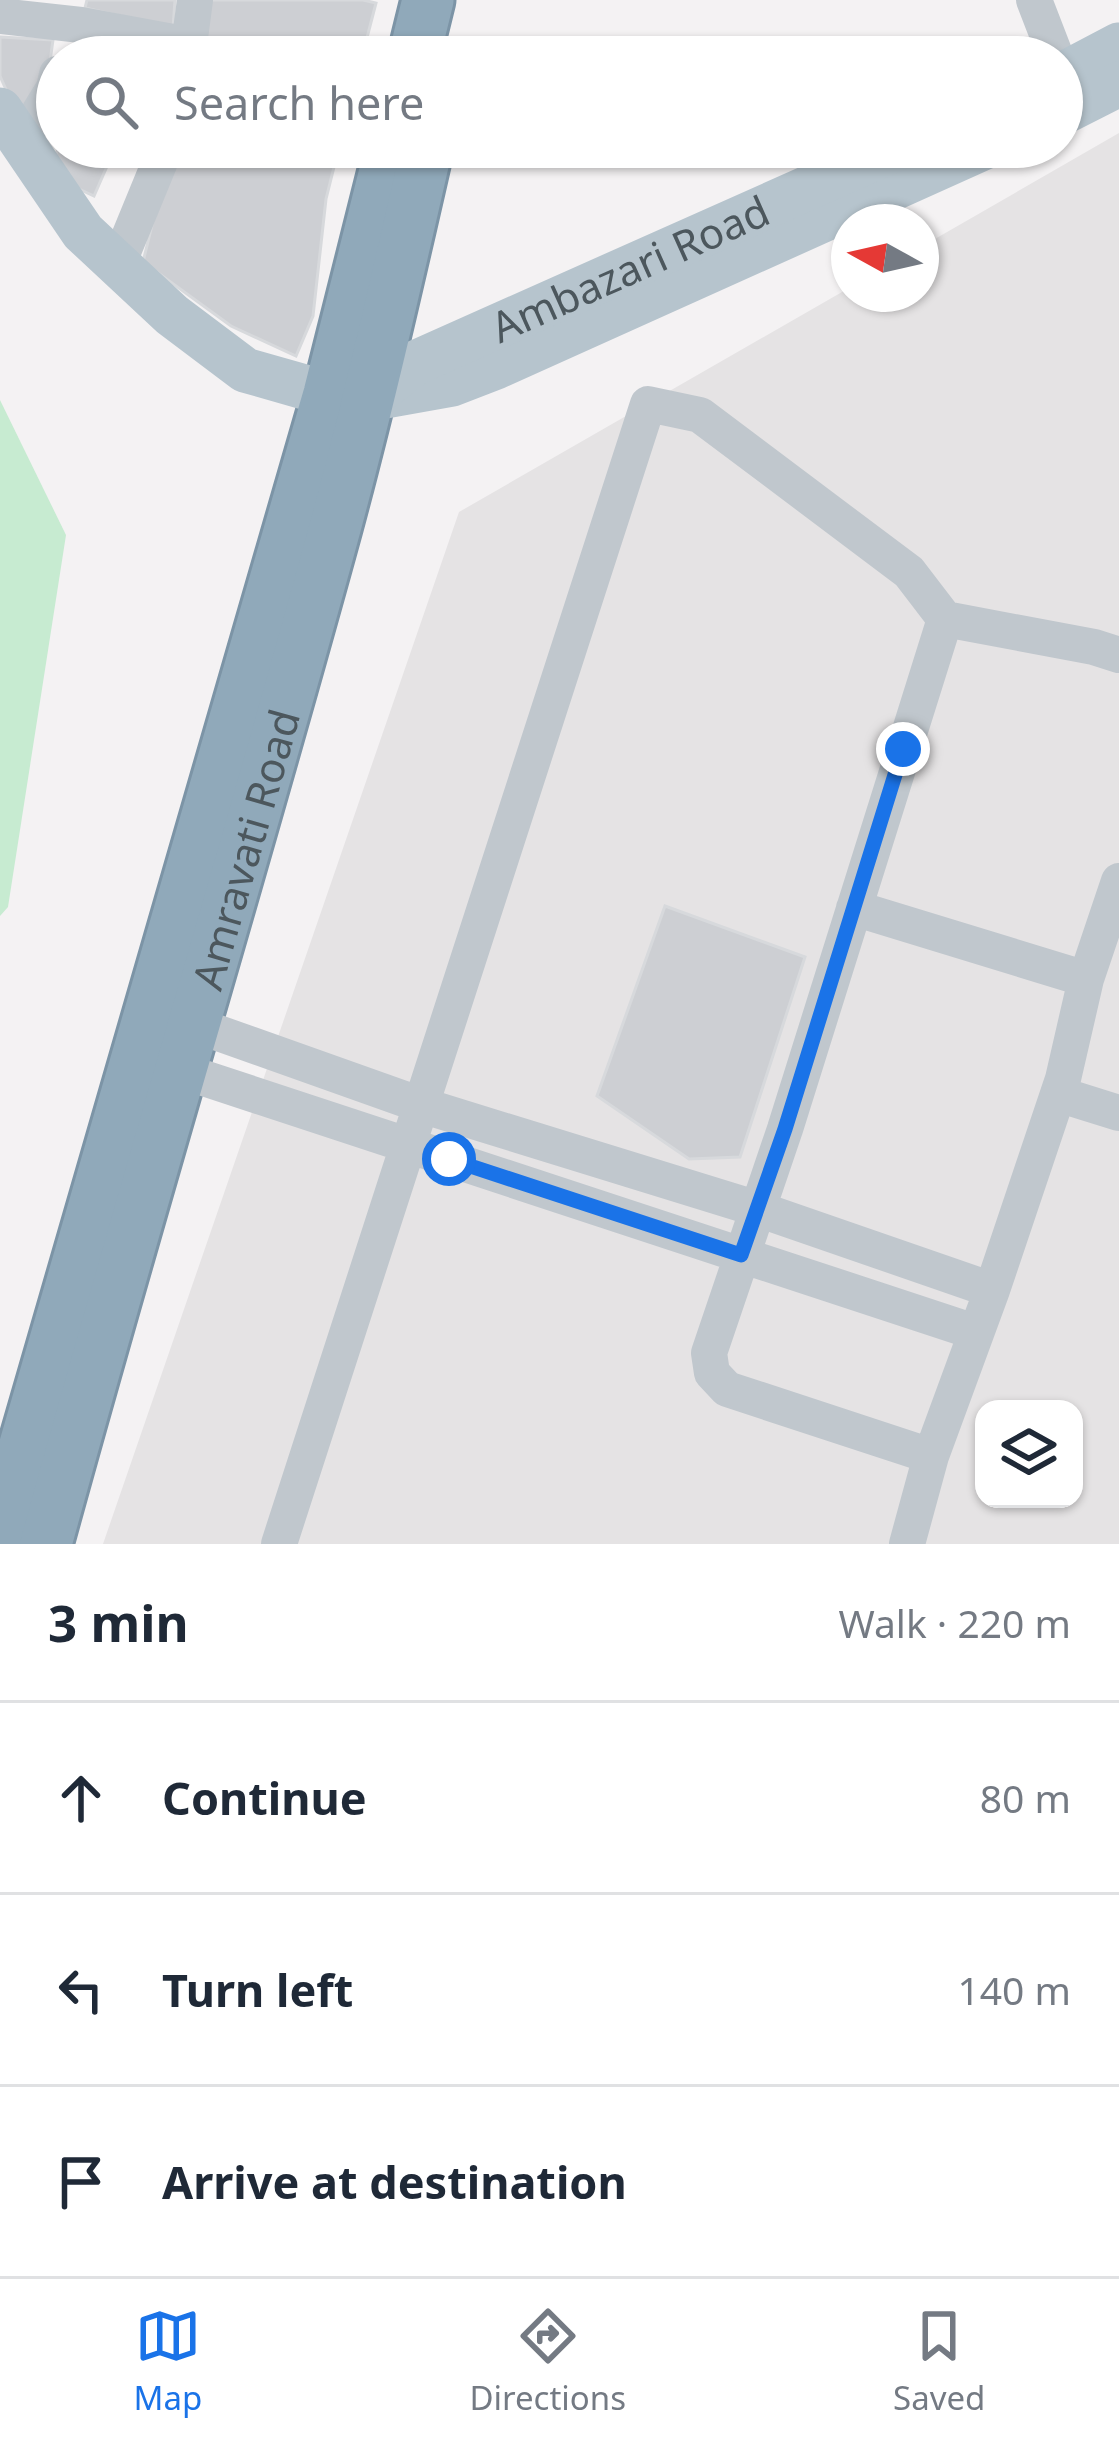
<!DOCTYPE html>
<html lang="en">
<head>
<meta charset="utf-8">
<style>
  :root { --surface:#fff; --page:#f2f2f3; --text:#1f2937; --muted:#747a83; --line:#e0e1e3; --accent:#1a73e8 }
  body { margin:0; font-family:"Noto Sans",sans-serif; background:var(--page); color:var(--text) }
  .controls { position:absolute; right:36px; bottom:36px; display:grid; overflow:hidden; border-radius:24px; box-shadow:0 3px 9px #0004 }
  .controls button { width:108px; height:108px; display:grid; place-items:center; padding:0; border:0; border-bottom:3px solid var(--line); background:var(--surface); color:var(--text); font:60px sans-serif }
  .compass { position:absolute; left:831px; top:204px; width:108px; height:108px; border-radius:50%; background:var(--surface); box-shadow:0 3px 9px #0004; rotate:278deg }
  .stop { position:absolute; width:36px; height:36px; margin:-27px; border:9px solid #1a73e8; border-radius:50%; background:#fff }
  .stop.end { background:#1a73e8; border-color:#fff; box-shadow:0 3px 12px #0008 }
  .list { margin:0; padding:0; list-style:none }
  h2 { display:flex; justify-content:space-between; align-items:center; height:156px; margin:0; padding:0 48px; font-size:51px }
  h2 small { font-size:39px; font-weight:400; color:var(--muted) }
  .list li { display:grid; grid-template-columns:78px 1fr auto; gap:36px; align-items:center; box-sizing:border-box; height:192px; padding:0 48px; border-top:3px solid var(--line) }
  .list b { display:block; font-size:45px; white-space:nowrap }
  .list em { font-size:39px; font-style:normal; color:var(--muted) }
  .icon { flex:none; width:66px; height:66px; fill:none; stroke:currentColor; stroke-width:2; stroke-linecap:round; stroke-linejoin:round }
  .map { position:relative; flex:none; width:1119px; height:1544px; overflow:hidden }
  .search { position:absolute; background:var(--surface); box-shadow:0 3px 9px #0004; left:36px; right:36px; top:36px; height:132px; display:flex; align-items:center; gap:30px; box-sizing:border-box; padding:0 42px; border-radius:66px; color:var(--muted); font-size:45px }
  .sheet { height:732px; background:var(--surface) }
  nav { display:flex; justify-content:space-around; align-items:center; box-sizing:border-box; height:168px; border-top:3px solid var(--line); background:var(--surface); font-size:33px; color:var(--muted) }
  nav a { display:grid; justify-items:center; gap:6px }
  nav .on { color:var(--accent) }
  .map>svg:first-child { display:block }
  .education { fill:#e5e3e4; fill-rule:evenodd }
  .green { fill:#c7ebd1 }
  .building { fill:#cdcfd3; stroke:#d7d9dc; stroke-width:3 }
  .lines { fill:none; stroke-linecap:round; stroke-linejoin:round }
  .highway-casing { stroke:#7c94a6; stroke-width:57 }
  .minor { stroke:#c0c7cd; stroke-width:36 }
  .major { stroke:#b6c4cd; stroke-width:45 }
  .highway { stroke:#90a9ba; stroke-width:51 }
  .route { stroke:#1a73e8; stroke-width:15 }
  .labels { text-anchor:middle; dominant-baseline:central; stroke-width:9; stroke-linejoin:round; paint-order:stroke }
  .street-label { font-size:42px; fill:#4c575d; stroke:#fff }
</style>
</head>
<body>
<div class="map">
<svg width="1119" height="1544" viewBox="0 0 1119 1544">
  <rect width="100%" height="100%" fill="#f4f2f3"/>
  <path class="education" d="M 1119,133 L 1119,1544 L 103,1544 L 459,512 L 849,288 L 849,294 L 921,294 L 921,247 ZM 984,1409 L 1074,1409 L 1074,1499 L 984,1499 Z"/>
  <path class="green" d="M 0,400 L 66,535 L 8,907 L 0,916 Z"/>
  <path class="building" d="M 87,0 L 175,0 L 173,28 L 85,8 Z
    M 208,0 L 363,0 L 376,3 L 362,57 L 194,57 Z
    M 0,37 L 53,40 L 48,76 L 17,114 L 0,76 Z
    M 81,41 L 164,57 L 76,57 Z
    M 59,147 L 71,147 L 108,164 L 94,196 L 47,174 Z
    M 171,147 L 339,147 L 326,199 L 313,316 L 296,356 L 231,326 L 143,262 Z
    M 665,906 L 805,957 L 740,1157 L 689,1159 L 597,1096 Z"/>
  <g class="lines">
    <g class="highway-casing">
      <g id="highway">
        <path d="M 414,57 L 428,0"/>
        <path d="M 0,1531 L 329,394 L 391,147"/>
        <path id="s2" d="M 46,1544 C 139,1204 242,868 335,528 C 369,402 398,274 427,147"/>
      </g>
    </g>
    <path class="minor" d="M 1034,0 L 1056,57
      M 0,16 L 81,25 L 189,45 L 195,0
      M 21,142 L 54,88 L 57,74
      M 118,264 L 166,147
      M 945,619 L 1094,647 L 1119,655
      M 854,908 L 1086,979
      M 176,1018 L 421,1105 L 758,1209 L 992,1290
      M 158,1063 L 975,1332
      M 1058,1094 L 1119,1113
      M 279,1544 L 648,404 L 700,415 L 909,572 L 945,619 L 785,1129 L 709,1353 L 712,1373 L 727,1389 L 931,1456
      M 907,1544 L 931,1456 L 992,1290 L 1063,1079 L 1086,979 L 1119,881"/>
    <g class="major">
      <path d="M 1062,75 L 1119,45"/>
      <path d="M 0,110 L 83,232 L 172,315 L 245,370 L 329,394 L 368,399 L 452,384 L 496,367 L 985,147"/>
      <path d="M 1062,113 L 1119,84"/>
      <path id="s1" d="M 380,390 L 415,363 L 900,147"/>
    </g>
    <use href="#highway" class="highway"/>
  </g>
  <g class="lines">
    <path class="route" d="M 449,1159 L 741,1255 L 785,1129 L 903,749"/>
  </g>
  <g class="labels">
    <g class="street-label">
      <text stroke="none"><textPath href="#s1" startOffset="279">Ambazari Road</textPath></text>
      <text stroke="none"><textPath href="#s2" startOffset="723">Amravati Road</textPath></text>
    </g>
  </g>
</svg>
<div class="controls">
<button><svg class="icon" aria-label="layers" viewBox="0 0 24 24"><path d="M12 4l9 5-9 5-9-5zM3 14l9 5 9-5"/></svg></button>
</div>
<svg class="compass" viewBox="-18 -18 36 36"><path d="M0-13l5 13h-10z" fill="#e53935"/><path d="M0 13l5-13h-10z" fill="#747a83"/></svg>
<div class="stop" style="left:449px;top:1159px"></div>
<div class="stop end" style="left:903px;top:749px"></div>
<div class="search"><svg class="icon" aria-label="search" viewBox="0 0 24 24"><circle cx="10" cy="10" r="6"/><path d="M15 15l6 6"/></svg>Search here</div>
</div>
<section class="sheet">
<h2>3 min<small>Walk · 220 m</small></h2>
<ul class="list">
<li><svg class="icon" aria-label="ahead" viewBox="0 0 24 24"><path d="M12 20V5M6 11l6-6 6 6"/></svg><div><b>Continue</b></div><em>80 m</em></li>
<li><svg class="icon" aria-label="left" viewBox="0 0 24 24"><path d="M17 20v-9H6M10 6l-5 5 5 5"/></svg><div><b>Turn left</b></div><em>140 m</em></li>
<li><svg class="icon" aria-label="arrive" viewBox="0 0 24 24"><path d="M6 21V4h12l-3 4 3 4H6"/></svg><div><b>Arrive at destination</b></div></li>
</ul>
</section>
<nav>
<a class="on"><svg class="icon" aria-label="map" viewBox="0 0 24 24"><path d="M3 6l6-2 6 2 6-2v14l-6 2-6-2-6 2zM9 4v14M15 6v14"/></svg>Map</a>
<a><svg class="icon" aria-label="directions" viewBox="0 0 24 24"><path d="M12 3l9 9-9 9-9-9zM9 14v-3h6M13 9l2 2-2 2"/></svg>Directions</a>
<a><svg class="icon" aria-label="saved" viewBox="0 0 24 24"><path d="M7 4h10v16l-5-4-5 4z"/></svg>Saved</a>
</nav>
</body>
</html>
